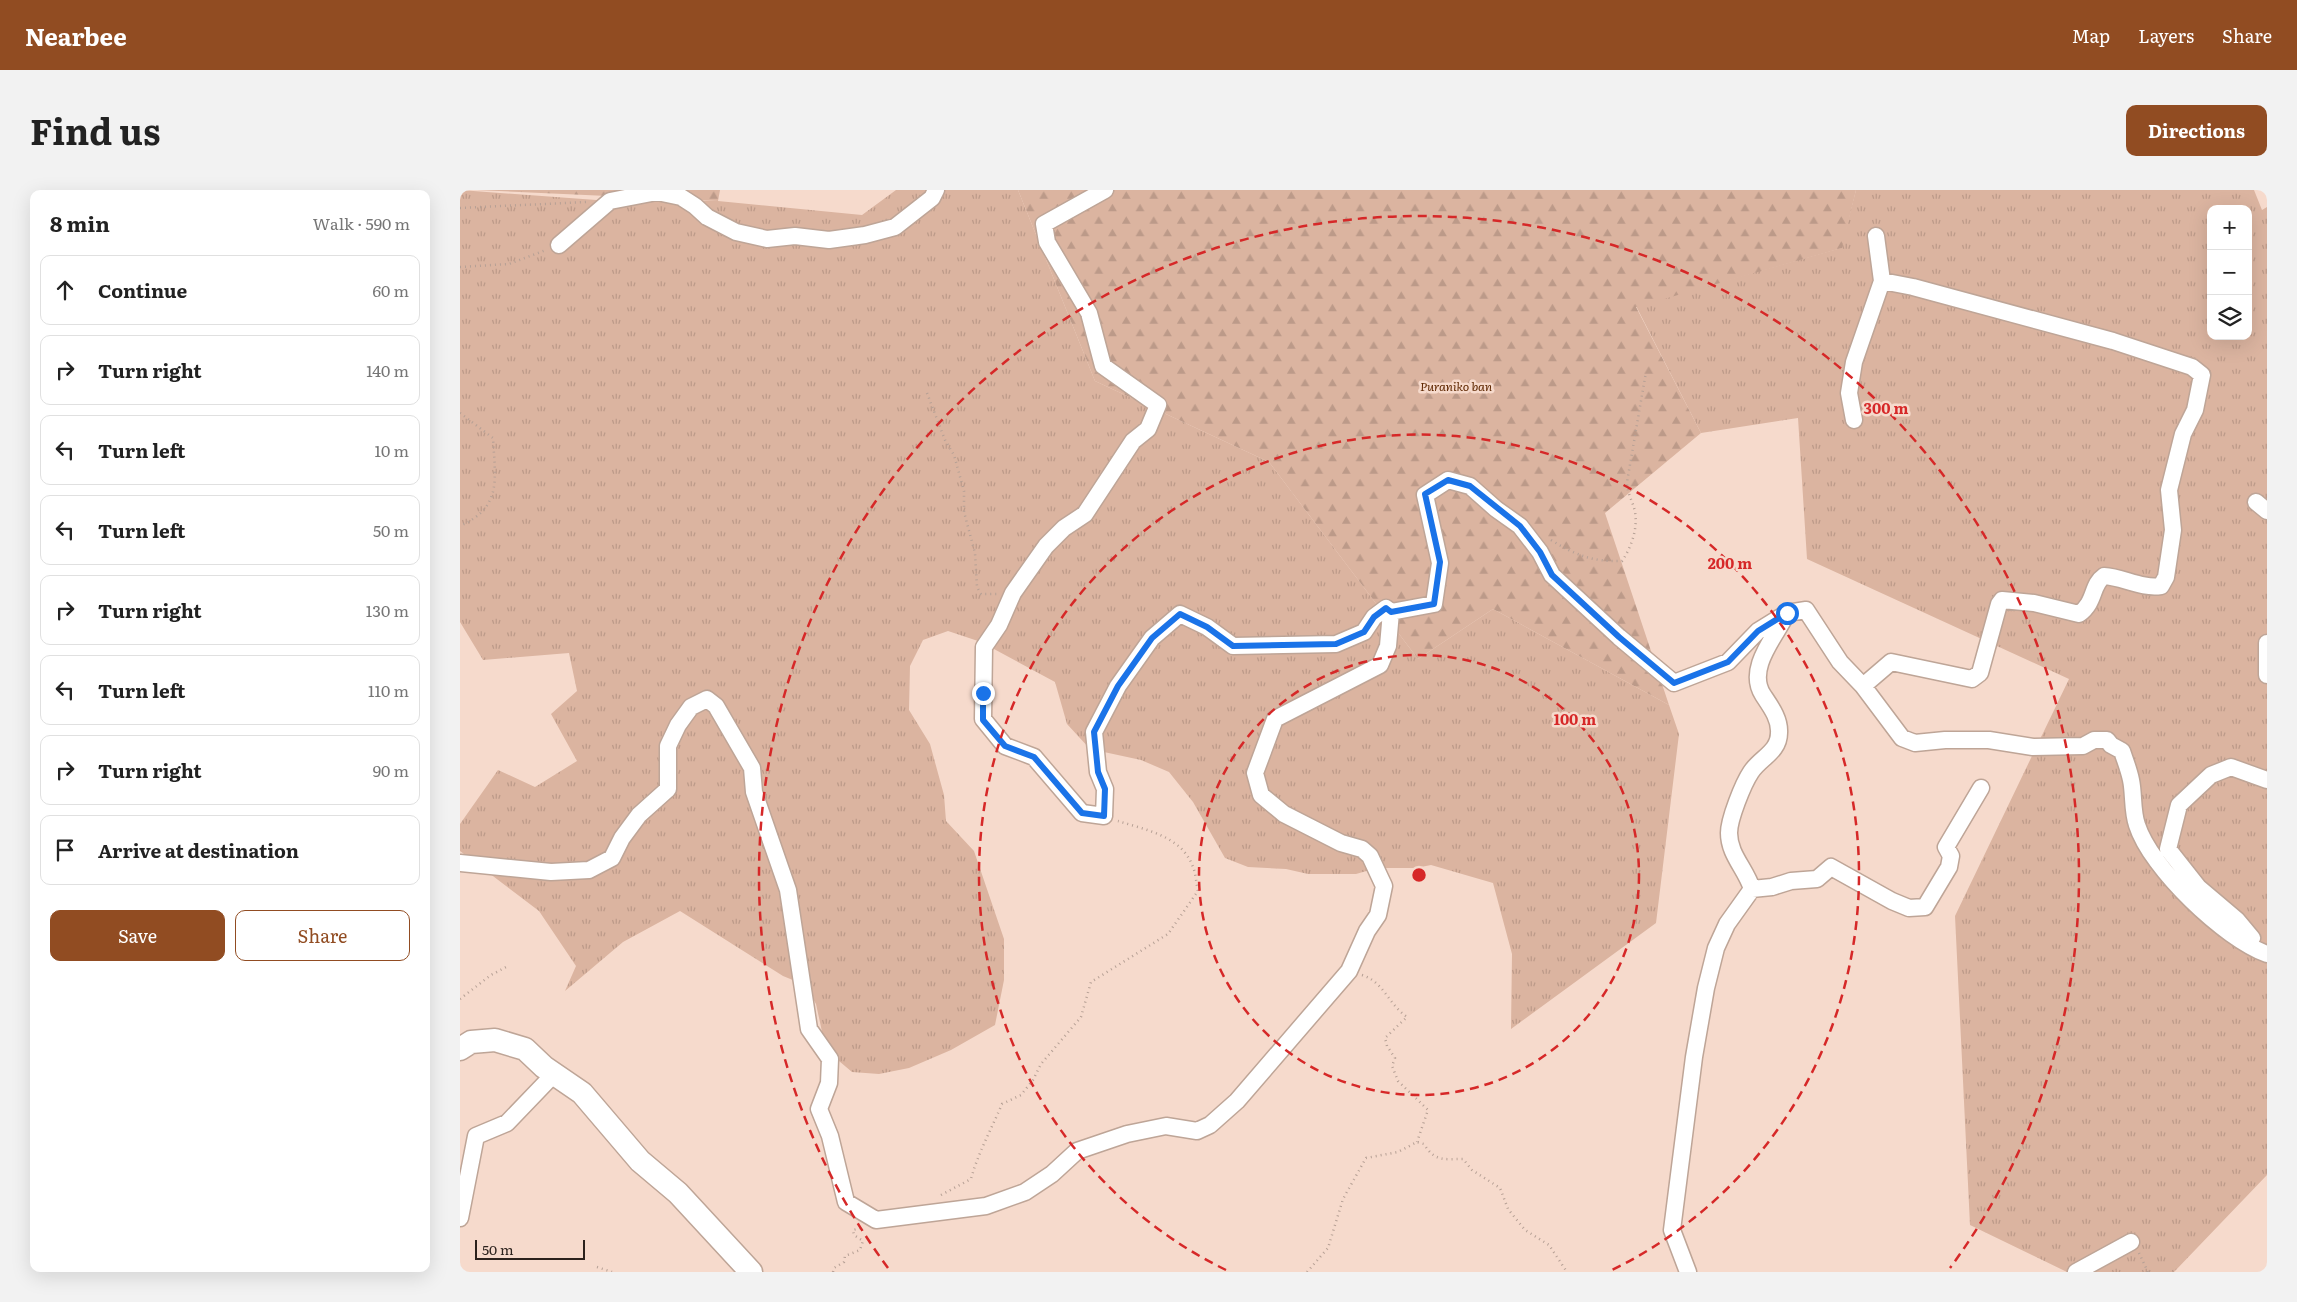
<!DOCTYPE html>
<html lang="en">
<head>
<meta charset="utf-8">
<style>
  :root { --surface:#fff; --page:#f2f2f2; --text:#222; --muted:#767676; --line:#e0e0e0; --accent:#914c22 }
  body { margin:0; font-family:Literata,serif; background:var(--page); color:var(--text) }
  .controls { position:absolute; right:15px; top:15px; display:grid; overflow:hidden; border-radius:10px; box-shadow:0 5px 20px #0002 }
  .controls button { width:45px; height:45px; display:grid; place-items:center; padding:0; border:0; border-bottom:1px solid var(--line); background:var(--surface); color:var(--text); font:25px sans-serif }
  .scale { position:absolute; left:15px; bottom:12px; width:110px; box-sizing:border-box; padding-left:5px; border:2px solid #2c221d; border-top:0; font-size:14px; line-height:18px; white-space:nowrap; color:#2c221d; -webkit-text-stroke:4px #f6dacc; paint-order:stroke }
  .stop { position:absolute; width:15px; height:15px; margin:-11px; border:4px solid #1a73e8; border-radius:50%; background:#fff }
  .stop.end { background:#1a73e8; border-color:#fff; box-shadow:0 1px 5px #0008 }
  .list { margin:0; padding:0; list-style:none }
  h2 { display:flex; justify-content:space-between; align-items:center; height:65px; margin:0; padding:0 20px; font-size:21px }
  h2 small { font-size:16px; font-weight:400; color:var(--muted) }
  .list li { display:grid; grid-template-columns:32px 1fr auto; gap:15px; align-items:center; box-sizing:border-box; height:70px; margin:0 10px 10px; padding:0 10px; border:1px solid var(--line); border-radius:10px }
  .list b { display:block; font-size:19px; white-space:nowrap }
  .list em { font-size:16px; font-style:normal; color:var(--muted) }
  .actions { display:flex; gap:10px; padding:15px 20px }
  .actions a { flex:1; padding:11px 0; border:1px solid var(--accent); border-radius:10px; text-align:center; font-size:18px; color:var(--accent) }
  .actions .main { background:var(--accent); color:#fff }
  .icon { flex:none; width:28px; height:28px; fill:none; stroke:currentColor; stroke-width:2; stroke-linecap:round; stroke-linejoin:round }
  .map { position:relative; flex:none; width:1807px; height:1082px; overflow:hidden; border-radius:10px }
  header { display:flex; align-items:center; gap:30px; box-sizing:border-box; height:70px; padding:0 25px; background:var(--accent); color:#fff }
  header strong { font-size:24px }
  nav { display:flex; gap:28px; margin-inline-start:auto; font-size:18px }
  .intro { display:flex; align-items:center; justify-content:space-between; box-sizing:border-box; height:120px; padding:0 30px }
  h1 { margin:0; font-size:35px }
  .button { padding:12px 22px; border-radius:10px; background:var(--accent); color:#fff; font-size:18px; font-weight:700 }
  main { display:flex; gap:30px; padding:0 30px }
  aside { flex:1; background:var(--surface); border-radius:10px; box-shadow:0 5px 20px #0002 }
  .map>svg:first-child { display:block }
  .grass { fill:url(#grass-tufts); fill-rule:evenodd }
  .forest { fill:url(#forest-firs) }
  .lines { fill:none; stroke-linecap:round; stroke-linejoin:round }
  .street-casing { stroke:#bea597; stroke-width:19 }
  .secondary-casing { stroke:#bea597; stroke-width:25 }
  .path { stroke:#b6a095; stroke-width:2.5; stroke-dasharray:1 4; stroke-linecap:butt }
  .street { stroke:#fff; stroke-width:16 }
  .secondary { stroke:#fff; stroke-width:22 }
  .route { stroke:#1a73e8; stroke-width:6 }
  .ring { fill:none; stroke:#d62828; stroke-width:2.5; stroke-dasharray:9 6 }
  .labels { text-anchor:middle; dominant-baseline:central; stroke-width:5; stroke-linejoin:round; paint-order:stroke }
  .park-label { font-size:12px; font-style:italic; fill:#5e2700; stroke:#f6dacc }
  .centre { fill:#d62828; stroke:#f6dacc; stroke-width:2.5 }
  .ring-label { font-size:15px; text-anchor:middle; font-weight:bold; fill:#d62828; stroke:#f6dacc; stroke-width:5; stroke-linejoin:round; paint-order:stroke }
</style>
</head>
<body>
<header>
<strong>Nearbee</strong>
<nav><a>Map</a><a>Layers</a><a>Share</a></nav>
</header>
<div class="intro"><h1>Find us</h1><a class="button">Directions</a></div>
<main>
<aside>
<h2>8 min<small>Walk · 590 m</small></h2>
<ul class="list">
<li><svg class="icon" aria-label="ahead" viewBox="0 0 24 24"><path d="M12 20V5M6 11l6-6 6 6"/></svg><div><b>Continue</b></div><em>60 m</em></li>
<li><svg class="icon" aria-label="right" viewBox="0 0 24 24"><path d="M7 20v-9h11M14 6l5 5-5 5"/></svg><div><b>Turn right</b></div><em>140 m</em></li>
<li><svg class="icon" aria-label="left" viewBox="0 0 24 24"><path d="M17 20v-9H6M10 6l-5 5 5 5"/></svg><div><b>Turn left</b></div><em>10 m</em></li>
<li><svg class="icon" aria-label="left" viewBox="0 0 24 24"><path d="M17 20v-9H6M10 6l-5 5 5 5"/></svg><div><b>Turn left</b></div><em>50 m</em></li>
<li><svg class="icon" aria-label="right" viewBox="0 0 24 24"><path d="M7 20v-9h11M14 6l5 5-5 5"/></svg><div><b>Turn right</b></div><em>130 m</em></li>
<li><svg class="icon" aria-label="left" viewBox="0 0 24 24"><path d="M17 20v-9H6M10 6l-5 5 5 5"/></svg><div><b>Turn left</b></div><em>110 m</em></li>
<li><svg class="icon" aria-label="right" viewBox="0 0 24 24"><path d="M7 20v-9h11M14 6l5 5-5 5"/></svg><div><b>Turn right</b></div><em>90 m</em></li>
<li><svg class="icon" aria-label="arrive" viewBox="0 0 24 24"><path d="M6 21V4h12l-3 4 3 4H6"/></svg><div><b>Arrive at destination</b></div></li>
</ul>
<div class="actions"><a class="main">Save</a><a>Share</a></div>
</aside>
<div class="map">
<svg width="1807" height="1082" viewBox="0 0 1807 1082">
  <defs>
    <pattern id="grass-tufts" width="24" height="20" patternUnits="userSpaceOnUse" patternTransform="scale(1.25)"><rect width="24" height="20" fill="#dbb4a0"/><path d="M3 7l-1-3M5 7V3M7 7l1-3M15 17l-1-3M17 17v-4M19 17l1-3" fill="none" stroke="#bc9a89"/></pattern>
    <pattern id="forest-firs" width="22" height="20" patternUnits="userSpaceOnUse" patternTransform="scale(1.25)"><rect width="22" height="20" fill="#dbb4a0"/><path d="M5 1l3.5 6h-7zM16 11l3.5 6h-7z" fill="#bc9a89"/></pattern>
  </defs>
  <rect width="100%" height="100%" fill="#f6dacc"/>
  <path class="grass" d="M 0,0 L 150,11 L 160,9 L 258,11 L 402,25 L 436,0 L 558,0 L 635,191 L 809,272 L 958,469 L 1033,419 L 1209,515 L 1219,544 L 1196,733 L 1051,839 L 1052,764 L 1033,693 L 971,675 L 956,678 L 917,678 L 896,684 L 848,684 L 826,679 L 788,677 L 765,668 L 733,612 L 709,582 L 681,570 L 630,559 L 607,534 L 595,492 L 521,452 L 488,441 L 463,450 L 450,476 L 449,520 L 470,554 L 484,605 L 486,631 L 514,661 L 544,749 L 544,790 L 535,835 L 491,860 L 449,878 L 419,884 L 392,882 L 366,860 L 356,814 L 345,795 L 323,786 L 220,721 L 163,752 L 105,801 L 116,776 L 79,721 L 0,661 L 0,634 L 38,580 L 75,597 L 117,571 L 91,524 L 117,501 L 109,463 L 23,470 L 0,432 Z
    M 1396,0 L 1794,0 L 1802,20 L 1807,17 L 1807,985 L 1714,1082 L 1607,1082 L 1510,1035 L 1495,726 L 1609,489 L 1347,369 L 1338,228 L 1241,243 L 1176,116 L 1381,58 ZM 1751,19 L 1788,19 L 1788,146 L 1751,146 Z"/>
  <path class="forest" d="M 17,0 L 260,0 L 258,11 Z
    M 558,0 L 1396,0 L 1382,58 L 1176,117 L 1241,243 L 1145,323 L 1209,515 L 1033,419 L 958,469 L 809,272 L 635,191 Z"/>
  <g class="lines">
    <g class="street-casing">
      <path id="street" d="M 645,0 L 584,34 L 587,52 L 629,123 L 643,176 L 698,215 L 688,239 L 673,251 L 625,324 L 604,338 L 586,356 L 553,403 L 539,435 L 524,457 L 523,529 L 545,556 L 574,567 L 622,623 L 644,626 L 645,599 L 638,582 L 634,542 L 658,496 L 692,448 L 720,424 L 747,437 L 773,456 L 876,454 L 904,442 L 914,427 L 926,418 L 931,422
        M 99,55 L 150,11 L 197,2 L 221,7 L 235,16 L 247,27 L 276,42 L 307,49 L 335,46 L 369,50 L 405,45 L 435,37 L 472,8 L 476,0
        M 1394,230 L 1389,203 L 1394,172 L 1422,91
        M 1796,312 L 1807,321
        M 1807,453 L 1807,485
        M 1403,496 L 1431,472 L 1512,489 L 1520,483 L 1539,414 L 1542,410 L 1574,413 L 1619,424 C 1636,412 1631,395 1644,386 C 1663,387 1681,399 1701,396 L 1706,387 L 1713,340 L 1709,300 L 1723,244 L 1735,220 L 1742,185 L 1732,177 L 1653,151 L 1453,97 L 1422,91 L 1416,46
        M 0,673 L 91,682 L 129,680 L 152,668 L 162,648 L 179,625 L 208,599 L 208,556 L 218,535 L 231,517 L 247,509 L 256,516 L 292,578 L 294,602 L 328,700 L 349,839 L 370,869 L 369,893 L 359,919 L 370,946 L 386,1012 L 416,1030 L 526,1016 L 565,1002 L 592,984 L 617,961 L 667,944 L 706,936 L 737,941 L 750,935 L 777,911 L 889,781 L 907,741 L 918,725 L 924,696 L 910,666 L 902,659 L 881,653 L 824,624 L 801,605 L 795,583 L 815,529 L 920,475 L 928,456 L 931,422 L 974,414 L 980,373 L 965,305 L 988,290 L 1010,296 L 1036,319 L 1060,336 L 1080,362 L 1092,385 L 1159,447 L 1214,493 L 1268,472 L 1298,441 L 1327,423 L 1346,420 L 1380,472 L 1403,496 L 1442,548 L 1455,553 L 1485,550 L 1529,550 L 1573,557 L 1623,556 L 1634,550 L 1647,550 L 1651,555 L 1662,561 C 1665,570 1669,580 1671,590 C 1674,604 1672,621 1677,635 C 1691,679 1765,749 1807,764
        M 1292,699 L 1312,697 L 1331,691 L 1357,689 L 1371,677 L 1432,711 L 1449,718 L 1465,717 L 1489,677 L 1491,666 L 1486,657 L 1521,598
        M 1789,753 L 1792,748 L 1777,730 L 1738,697 L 1708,659 L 1719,615 L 1751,585 L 1771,577 L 1807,590
        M 0,1028 L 16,946 L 47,933 L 95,883
        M 1228,1082 L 1212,1040 L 1234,867 L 1246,798 L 1256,758 L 1267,734 L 1292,699 C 1286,679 1269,665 1269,643 C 1269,629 1283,594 1291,582 C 1300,568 1319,562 1319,543 C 1320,529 1311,517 1303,505 C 1286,479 1315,447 1326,425
        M 1616,1082 L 1671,1052"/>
    </g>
    <g class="secondary-casing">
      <path id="secondary" d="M 0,859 L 11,852 L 35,850 L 65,859 L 84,877 L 122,903 L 180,971 L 218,1003 L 291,1082"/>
    </g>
    <path class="path" d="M 0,18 L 126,12
      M 0,77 L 49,74 L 86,60
      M 467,203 L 485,250 L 494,265 L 504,301 L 504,322 L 515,363 L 517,397 L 521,404 L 537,404
      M 0,223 L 33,248 C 35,288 43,317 0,336
      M 1091,350 C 1115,365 1133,372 1162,371 C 1171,358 1178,339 1175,322 C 1173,311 1167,304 1167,292 L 1186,182
      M 902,785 C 924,792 929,815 947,827 L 925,848 L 927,856 L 935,868 L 932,876 L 938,891 L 968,920 L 957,952
      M 0,809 L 31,785 L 48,776
      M 481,1005 L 511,989 C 518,963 531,940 542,914 L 561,905 L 573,890 L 581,874 L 621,827 L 631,792 L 708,744 L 738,701 C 736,693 736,684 733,677 C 722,646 686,640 658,631
      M 1679,1063 L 1688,1082
      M 137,1077 L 152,1082
      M 373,1082 L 374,1078 L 384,1072 L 385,1066 L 400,1060 L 403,1051 L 394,1045 L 393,1040 L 401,1038
      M 847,1082 L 868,1058 L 883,1009 L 906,968 L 938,962 L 957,952 L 964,954 C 975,972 984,969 1003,969 L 1012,980 L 1040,998 L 1048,1019 L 1065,1040 L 1089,1055 L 1107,1082"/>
    <use href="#street" class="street"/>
    <use href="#secondary" class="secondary"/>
  </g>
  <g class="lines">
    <path class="route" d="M 523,503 L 523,530 L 545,556 L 574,567 L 622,623 L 644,626 L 645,599 L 638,582 L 634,542 L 658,496 L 692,448 L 720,424 L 747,437 L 773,456 L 876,454 L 904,442 L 914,427 L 926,418 L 931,422 L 974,414 L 980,372 L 965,304 L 988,290 L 1010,296 L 1060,336 L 1080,362 L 1092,385 L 1159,447 L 1214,493 L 1268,472 L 1298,441 L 1327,423"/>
  </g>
  <g class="ring">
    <circle cx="959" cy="685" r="220"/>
    <path d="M766 1080A440 440 0 1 1 1152 1080"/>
    <path d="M428 1078A660 660 0 1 1 1490 1078"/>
  </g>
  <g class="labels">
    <g class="park-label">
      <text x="996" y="196">Puraniko ban</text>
    </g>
  </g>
  <circle cx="959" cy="685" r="8" class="centre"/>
  <g class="ring-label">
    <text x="1426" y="224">300 m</text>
    <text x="1270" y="379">200 m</text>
    <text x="1115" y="535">100 m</text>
  </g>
</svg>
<div class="controls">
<button>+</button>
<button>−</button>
<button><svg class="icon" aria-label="layers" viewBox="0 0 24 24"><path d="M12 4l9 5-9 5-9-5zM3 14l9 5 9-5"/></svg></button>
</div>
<div class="scale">50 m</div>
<div class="stop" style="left:1327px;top:423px"></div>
<div class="stop end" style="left:523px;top:503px"></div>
</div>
</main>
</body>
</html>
